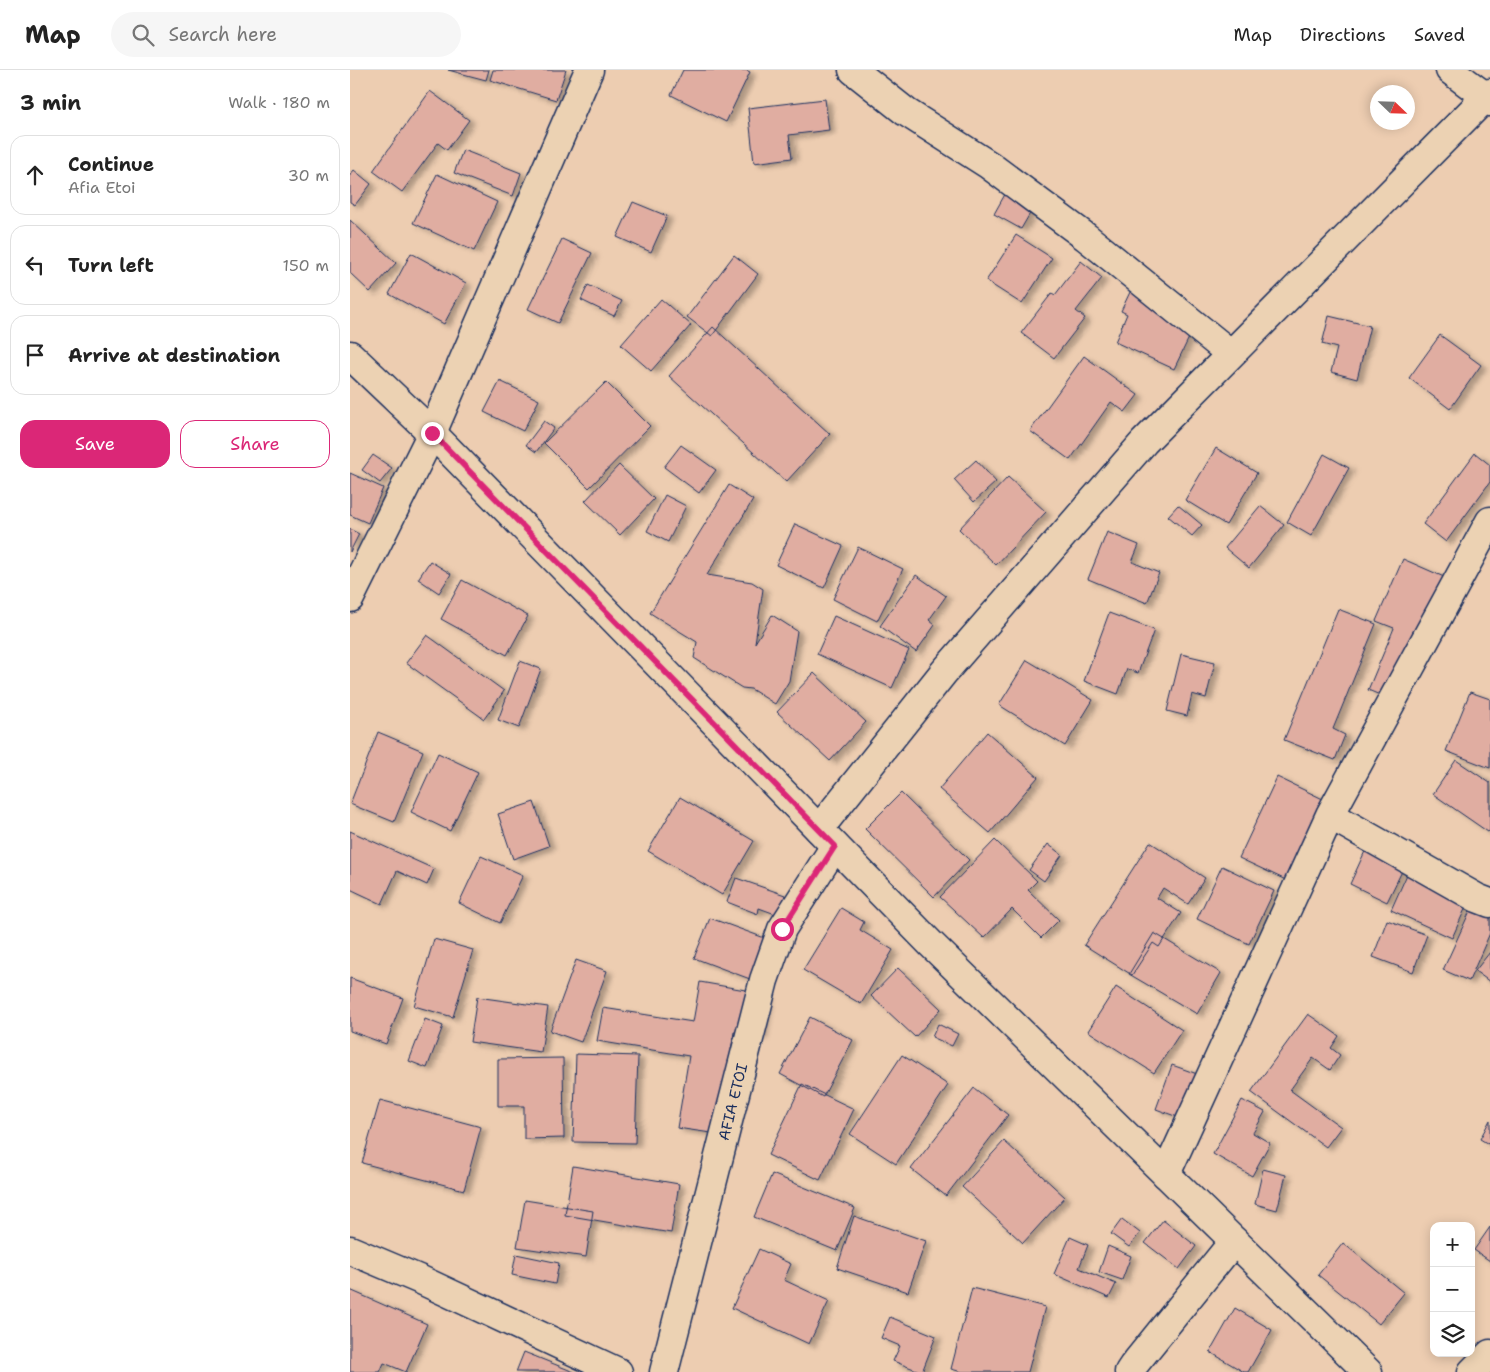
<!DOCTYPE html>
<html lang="en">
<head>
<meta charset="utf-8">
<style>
  :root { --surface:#fff; --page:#f6f6f6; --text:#222; --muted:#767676; --line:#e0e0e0; --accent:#db2777 }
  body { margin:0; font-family:"Shantell Sans",sans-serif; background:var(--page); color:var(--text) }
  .controls { position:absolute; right:15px; bottom:15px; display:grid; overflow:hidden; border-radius:10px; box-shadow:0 2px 12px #0003 }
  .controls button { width:45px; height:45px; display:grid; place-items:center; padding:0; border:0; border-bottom:1px solid var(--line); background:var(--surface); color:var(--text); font:25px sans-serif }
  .compass { position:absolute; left:1020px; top:15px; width:45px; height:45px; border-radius:50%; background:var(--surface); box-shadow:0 2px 12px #0003; rotate:113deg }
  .stop { position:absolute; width:15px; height:15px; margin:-11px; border:4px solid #db2777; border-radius:50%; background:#fff }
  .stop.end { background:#db2777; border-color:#fff; box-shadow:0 1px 5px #0008 }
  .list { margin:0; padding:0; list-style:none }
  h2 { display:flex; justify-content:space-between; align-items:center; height:65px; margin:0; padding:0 20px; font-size:21px }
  h2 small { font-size:16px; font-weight:400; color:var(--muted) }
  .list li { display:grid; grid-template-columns:32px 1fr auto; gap:15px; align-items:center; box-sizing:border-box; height:80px; margin:0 10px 10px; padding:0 10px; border:1px solid var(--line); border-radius:15px }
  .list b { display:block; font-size:19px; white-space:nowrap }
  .list p { margin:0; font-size:16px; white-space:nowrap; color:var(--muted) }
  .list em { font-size:16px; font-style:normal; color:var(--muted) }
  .actions { display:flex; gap:10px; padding:15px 20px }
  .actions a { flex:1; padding:11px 0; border:1px solid var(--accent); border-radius:15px; text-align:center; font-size:18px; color:var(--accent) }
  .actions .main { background:var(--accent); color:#fff }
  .icon { flex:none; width:28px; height:28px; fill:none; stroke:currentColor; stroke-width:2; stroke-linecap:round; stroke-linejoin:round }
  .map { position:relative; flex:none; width:1140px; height:1302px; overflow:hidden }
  header { display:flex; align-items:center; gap:30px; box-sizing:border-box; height:70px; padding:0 25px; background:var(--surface); border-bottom:1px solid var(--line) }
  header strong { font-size:24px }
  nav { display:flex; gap:28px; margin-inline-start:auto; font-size:18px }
  .search { width:350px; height:45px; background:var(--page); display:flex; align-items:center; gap:12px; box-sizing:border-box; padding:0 18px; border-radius:28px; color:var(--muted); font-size:19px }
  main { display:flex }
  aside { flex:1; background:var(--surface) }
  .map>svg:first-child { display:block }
  .building { fill:#e0ada1; stroke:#1b2f5e; filter:url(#shadow) }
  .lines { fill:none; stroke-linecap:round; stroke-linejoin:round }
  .minor-casing { stroke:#1b2f5e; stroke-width:31 }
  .tertiary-casing { stroke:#1b2f5e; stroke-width:31 }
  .minor { stroke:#ecd2b3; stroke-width:28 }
  .tertiary { stroke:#ecd2b3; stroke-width:28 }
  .route { stroke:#db2777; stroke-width:6 }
  .labels { text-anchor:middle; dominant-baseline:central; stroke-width:4.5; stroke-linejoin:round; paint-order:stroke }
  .street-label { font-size:15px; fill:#1b2f5e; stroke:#ecd2b3 }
</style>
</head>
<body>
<header>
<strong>Map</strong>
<div class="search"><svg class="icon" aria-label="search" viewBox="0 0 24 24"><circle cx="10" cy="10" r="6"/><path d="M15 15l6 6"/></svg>Search here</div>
<nav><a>Map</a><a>Directions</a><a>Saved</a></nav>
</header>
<main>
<aside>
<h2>3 min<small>Walk · 180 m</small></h2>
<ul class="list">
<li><svg class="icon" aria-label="ahead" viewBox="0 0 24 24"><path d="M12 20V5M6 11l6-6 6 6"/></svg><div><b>Continue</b><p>Afia Etoi</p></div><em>30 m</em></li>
<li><svg class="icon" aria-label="left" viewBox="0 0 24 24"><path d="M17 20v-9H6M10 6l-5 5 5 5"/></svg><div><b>Turn left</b></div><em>150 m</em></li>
<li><svg class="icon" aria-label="arrive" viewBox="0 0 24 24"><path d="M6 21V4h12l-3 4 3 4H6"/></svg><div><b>Arrive at destination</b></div></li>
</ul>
<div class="actions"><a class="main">Save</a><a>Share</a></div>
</aside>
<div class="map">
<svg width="1140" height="1302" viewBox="0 0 1140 1302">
  <defs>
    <filter id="shadow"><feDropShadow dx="5.5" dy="3" stdDeviation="2.5" flood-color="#0004"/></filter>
  </defs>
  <rect width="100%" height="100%" fill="#edcdb1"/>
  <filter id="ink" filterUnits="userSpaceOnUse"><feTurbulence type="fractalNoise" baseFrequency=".02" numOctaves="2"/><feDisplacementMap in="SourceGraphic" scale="10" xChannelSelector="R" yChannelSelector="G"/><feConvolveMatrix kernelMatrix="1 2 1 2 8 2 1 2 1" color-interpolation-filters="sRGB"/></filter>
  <g filter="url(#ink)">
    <path class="building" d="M 98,0 L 139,0 L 136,10 Z
      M 143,0 L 216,0 L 206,30 L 140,10 Z
      M 333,0 L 396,0 L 400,2 L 376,52 L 321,25 Z
      M 80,21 L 119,50 L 97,80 L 88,73 L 52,122 L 23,101 Z
      M 475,29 L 479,60 L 439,65 L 442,88 L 404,93 L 398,38 Z
      M 113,80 L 171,103 L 163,126 L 104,103 Z
      M 4,100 L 21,114 L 5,135 L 0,132 L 0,105 Z
      M 87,104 L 147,132 L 124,181 L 63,153 Z
      M 663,110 L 690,126 L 671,159 L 644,144 Z
      M 283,132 L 317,146 L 301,182 L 267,167 Z
      M 0,150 L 46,193 L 20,222 L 0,203 Z
      M 666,165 L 702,188 L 672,234 L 636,211 Z
      M 212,169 L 242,183 L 208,253 L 178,239 Z
      M 61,183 L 116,213 L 94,254 L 39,224 Z
      M 384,185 L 408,204 L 362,266 L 337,247 Z
      M 731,191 L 752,208 L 726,241 L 735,248 L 704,288 L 671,263 L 702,223 L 705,225 Z
      M 238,215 L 272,231 L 264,246 L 231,230 Z
      M 781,220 L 847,251 L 824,299 L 765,272 L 777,244 L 771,241 Z
      M 311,229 L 341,255 L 301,301 L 271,275 Z
      M 979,246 L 1020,256 L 1007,309 L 981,302 L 987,278 L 972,274 Z
      M 363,257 L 480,364 L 436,412 L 319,306 Z
      M 1090,265 L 1131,295 L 1100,339 L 1059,308 Z
      M 734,286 L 788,325 L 775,342 L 761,332 L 720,390 L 680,361 Z
      M 150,311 L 189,330 L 173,361 L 134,342 Z
      M 256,312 L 300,356 L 239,418 L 194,373 Z
      M 194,351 L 204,358 L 186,382 L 176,375 Z
      M 331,375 L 366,400 L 349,423 L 314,397 Z
      M 866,378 L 907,403 L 876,455 L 835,430 Z
      M 1125,383 L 1140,395 L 1140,412 L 1096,472 L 1073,454 Z
      M 974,384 L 999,398 L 961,466 L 937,452 Z
      M 23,385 L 42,398 L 30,413 L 12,400 Z
      M 626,390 L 646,412 L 624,432 L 604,410 Z
      M 269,395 L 304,429 L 270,465 L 235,431 Z
      M 0,403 L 33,418 L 18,453 L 0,445 Z
      M 658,407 L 696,442 L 646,495 L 609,459 Z
      M 379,415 L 403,430 L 357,505 L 402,512 L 413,519 L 405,573 L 422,545 L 447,561 L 439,611 L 425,634 L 401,619 L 392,618 L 344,588 L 347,572 L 300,543 Z
      M 315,425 L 336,436 L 318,472 L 297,461 Z
      M 828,435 L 852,455 L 842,466 L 818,446 Z
      M 910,436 L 934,455 L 899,498 L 875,478 Z
      M 445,454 L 493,476 L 474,518 L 426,495 Z
      M 0,459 L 9,464 L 0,482 Z
      M 757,462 L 789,475 L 782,492 L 809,503 L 797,533 L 738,509 Z
      M 508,477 L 553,499 L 527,551 L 483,529 Z
      M 1053,489 L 1094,507 L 1042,630 L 1018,620 L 1044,558 L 1026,551 Z
      M 80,491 L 101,504 L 89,523 L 68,509 Z
      M 566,505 L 596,526 L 579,550 L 585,555 L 566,582 L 530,556 Z
      M 112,510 L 178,546 L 157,585 L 91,549 Z
      M 988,539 L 1026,554 L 983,659 L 995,665 L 985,690 L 934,670 Z
      M 759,543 L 804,560 L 788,603 L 777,599 L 768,624 L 734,611 Z
      M 484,546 L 559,580 L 542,618 L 467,584 Z
      M 77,565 L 154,621 L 134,649 L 56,593 Z
      M 831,584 L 865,592 L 856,628 L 842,624 L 837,646 L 817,641 Z
      M 677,590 L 743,630 L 715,676 L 649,635 Z
      M 170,591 L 191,599 L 169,658 L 148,650 Z
      M 464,603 L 516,652 L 480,691 L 427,642 Z
      M 1120,622 L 1140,629 L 1140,698 L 1096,681 Z
      M 28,662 L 73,681 L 44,752 L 0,734 Z
      M 637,662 L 688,707 L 640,763 L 589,719 Z
      M 88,683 L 128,702 L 100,761 L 61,742 Z
      M 1106,690 L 1140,713 L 1140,760 L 1138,762 L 1083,724 Z
      M 927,707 L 977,731 L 938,811 L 889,788 Z
      M 551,723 L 619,790 L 584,827 L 515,759 Z
      M 330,727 L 404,771 L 372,825 L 298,781 Z
      M 184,732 L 199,776 L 163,789 L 148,744 Z
      M 0,761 L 84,799 L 77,815 L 47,801 L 32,834 L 0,819 Z
      M 645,770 L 687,811 L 678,820 L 709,850 L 691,868 L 662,839 L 634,868 L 590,827 Z
      M 800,772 L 855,808 L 838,834 L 813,818 L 807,828 L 831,843 L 809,877 L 803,873 L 782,905 L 734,875 Z
      M 698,774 L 712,785 L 694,811 L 679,800 Z
      M 1016,779 L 1054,797 L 1037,832 L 1000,814 Z
      M 131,786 L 173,805 L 150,853 L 109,833 Z
      M 1063,791 L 1124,819 L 1102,868 L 1041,840 Z
      M 872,796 L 924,821 L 899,874 L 847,849 Z
      M 386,808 L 435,825 L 428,845 L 409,838 L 408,844 L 377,832 Z
      M 1130,819 L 1140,824 L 1140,863 L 1119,911 L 1093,900 Z
      M 491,838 L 514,852 L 510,860 L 543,880 L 511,934 L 453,900 Z
      M 360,848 L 431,874 L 416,915 L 344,888 Z
      M 1037,850 L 1077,865 L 1063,902 L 1023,887 Z
      M 804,863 L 871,903 L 847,944 L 779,904 Z
      M 84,869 L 123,880 L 103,947 L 64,936 Z
      M 1140,882 L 1140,912 L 1125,901 Z
      M 226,890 L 257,901 L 231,972 L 200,961 Z
      M 548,898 L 591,939 L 565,967 L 521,926 Z
      M 0,908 L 53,928 L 36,974 L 0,961 Z
      M 350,912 L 418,924 L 411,966 L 384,962 L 368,1064 L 327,1058 L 339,986 L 247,971 L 253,938 L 343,952 Z
      M 766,917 L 832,960 L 804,1003 L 738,961 Z
      M 127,927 L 198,937 L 191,982 L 120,972 Z
      M 958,944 L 989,966 L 981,978 L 990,985 L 980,1000 L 963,988 L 940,1020 L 991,1057 L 976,1077 L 901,1022 Z
      M 460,947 L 503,970 L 473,1027 L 430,1004 Z
      M 75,949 L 93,956 L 77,998 L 59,991 Z
      M 588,954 L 608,964 L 602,976 L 582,967 Z
      M 226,984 L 288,986 L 285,1073 L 223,1072 Z
      M 552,985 L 598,1015 L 546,1094 L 500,1064 Z
      M 213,988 L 214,1068 L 174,1069 L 174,1036 L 148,1036 L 148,989 Z
      M 822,995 L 850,1005 L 833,1049 L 806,1039 Z
      M 452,1014 L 504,1039 L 470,1110 L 418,1085 Z
      M 624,1018 L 658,1045 L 596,1126 L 561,1099 Z
      M 30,1030 L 131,1057 L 114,1120 L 12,1093 Z
      M 892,1030 L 915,1042 L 903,1063 L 920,1073 L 902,1106 L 863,1084 Z
      M 1140,1050 L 1140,1075 L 1130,1069 Z
      M 654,1071 L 715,1127 L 673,1173 L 612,1117 Z
      M 223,1096 L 329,1114 L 321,1163 L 215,1145 Z
      M 913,1099 L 936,1105 L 927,1140 L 905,1134 Z
      M 422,1104 L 505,1138 L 487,1181 L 404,1147 Z
      M 175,1130 L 243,1141 L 236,1187 L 167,1177 Z
      M 504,1146 L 576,1171 L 558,1222 L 487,1198 Z
      M 772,1149 L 790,1163 L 779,1177 L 761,1164 Z
      M 813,1150 L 846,1176 L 829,1199 L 795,1173 Z
      M 1140,1157 L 1140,1191 L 1124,1180 Z
      M 720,1167 L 738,1175 L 729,1198 L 766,1214 L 759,1228 L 704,1204 Z
      M 993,1173 L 1054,1223 L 1029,1254 L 968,1205 Z
      M 758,1176 L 781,1186 L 772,1210 L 749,1202 Z
      M 409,1179 L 441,1194 L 434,1210 L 479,1231 L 459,1274 L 382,1238 Z
      M 166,1184 L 209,1193 L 205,1214 L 162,1205 Z
      M 622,1218 L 695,1237 L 678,1302 L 612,1302 L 601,1299 Z
      M 0,1220 L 77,1254 L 56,1302 L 34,1293 L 30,1302 L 0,1302 Z
      M 885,1238 L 922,1260 L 898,1302 L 894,1302 L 860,1282 Z
      M 540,1247 L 586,1266 L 572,1302 L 543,1291 L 550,1276 L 531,1268 Z
      M 174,1282 L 224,1302 L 166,1302 Z"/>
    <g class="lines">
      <g class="minor-casing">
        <path id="minor" d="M 503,0 L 556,42 L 639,95 L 736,167 L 881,284
          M 1100,0 L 1136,27 L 1140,32
          M 0,528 L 82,363 L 239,0
          M 980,745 L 1127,828 L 1140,833
          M 469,759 L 594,602 L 794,372 L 1140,23
          M 816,1104 L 980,745 L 1140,451
          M 0,1180 L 71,1210 L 268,1302
          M 314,1302 L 414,910 L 432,859 L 485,776
          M 779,1302 L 783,1296 L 884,1171
          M 1122,1302 L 1140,1284"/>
      </g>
      <g class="tertiary-casing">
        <path id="tertiary" d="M 0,285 L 82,363 L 581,874 L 1018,1302"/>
      </g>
      <use href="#minor" class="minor"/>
      <use href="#tertiary" class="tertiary"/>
    </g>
  </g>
  <g class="lines" filter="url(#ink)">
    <path class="route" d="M 82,363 L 485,776 L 432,859"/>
  </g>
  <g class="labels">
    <g class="street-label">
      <text transform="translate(383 1032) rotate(-76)">AFIA ETOI</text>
    </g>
  </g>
</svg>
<div class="controls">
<button>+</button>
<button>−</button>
<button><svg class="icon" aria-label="layers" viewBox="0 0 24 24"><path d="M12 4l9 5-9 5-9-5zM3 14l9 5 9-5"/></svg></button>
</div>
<svg class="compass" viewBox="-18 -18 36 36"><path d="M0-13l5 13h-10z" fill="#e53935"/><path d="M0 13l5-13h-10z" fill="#767676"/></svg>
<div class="stop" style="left:432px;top:859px"></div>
<div class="stop end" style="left:82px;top:363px"></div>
</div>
</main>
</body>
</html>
